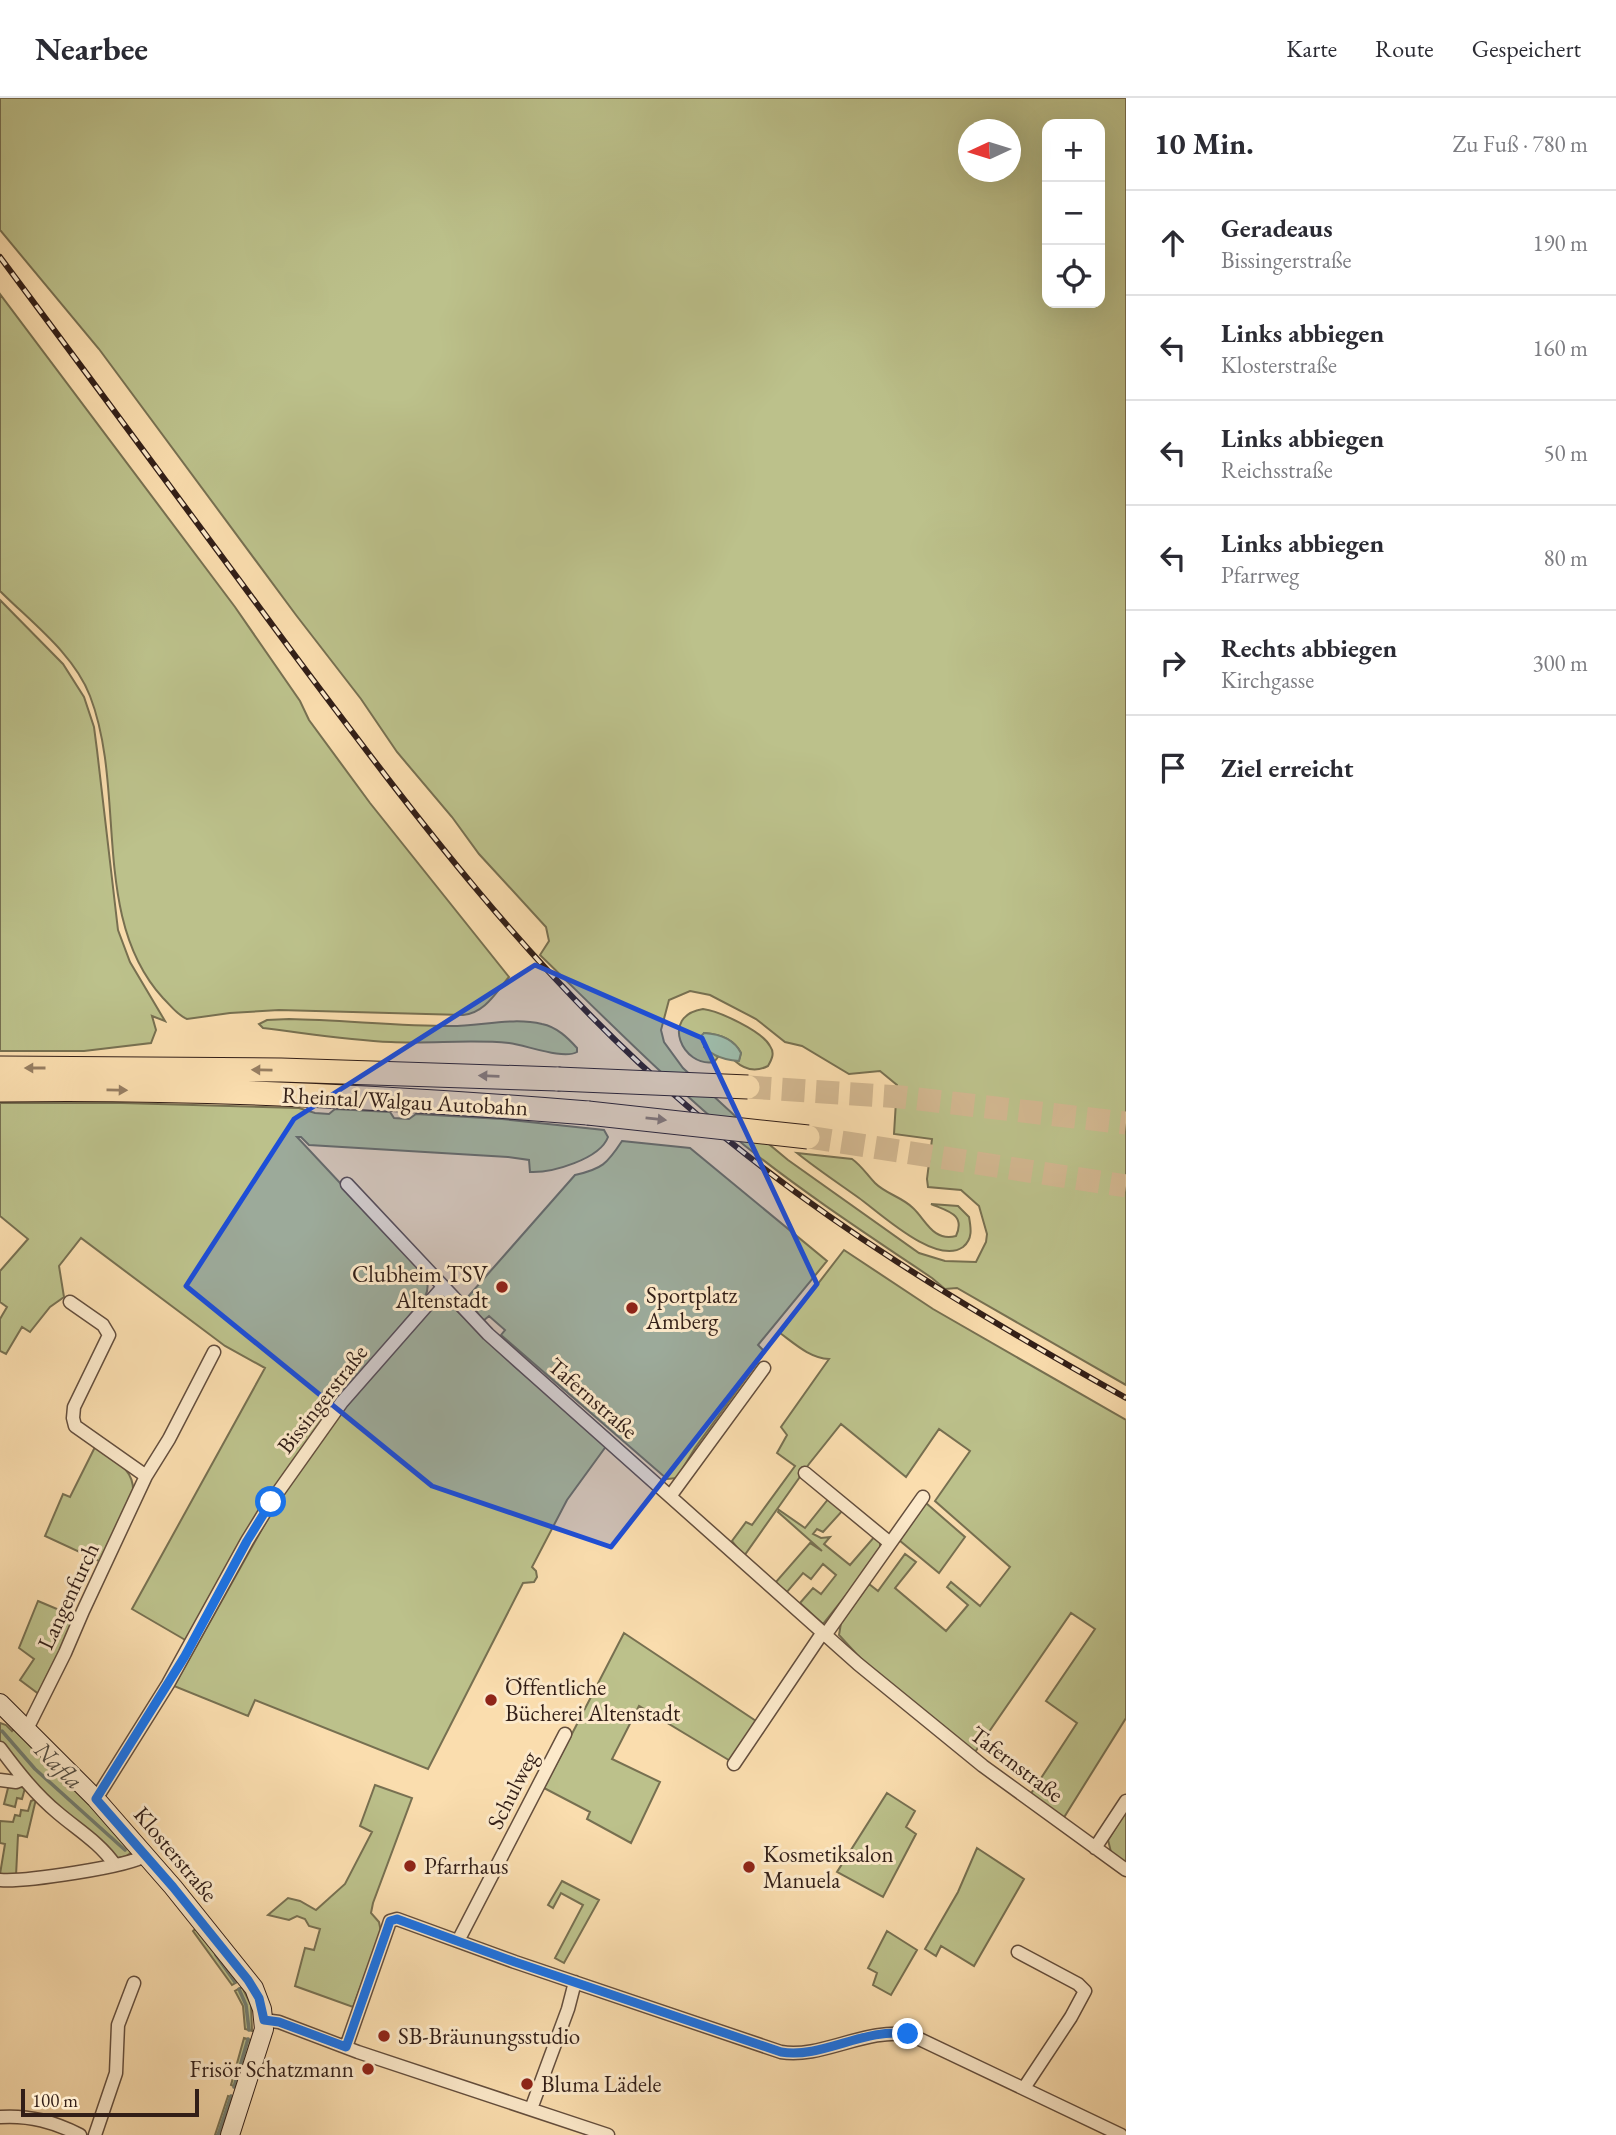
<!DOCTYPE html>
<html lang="de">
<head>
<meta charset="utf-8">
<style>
  :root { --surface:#fff; --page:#f7f7f7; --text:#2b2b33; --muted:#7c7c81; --line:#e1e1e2 }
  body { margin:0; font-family:"EB Garamond",serif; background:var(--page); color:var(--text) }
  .controls { position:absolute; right:21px; top:21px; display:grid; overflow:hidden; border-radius:14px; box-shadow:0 7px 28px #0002 }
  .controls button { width:63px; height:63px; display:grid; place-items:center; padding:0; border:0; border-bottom:2px solid var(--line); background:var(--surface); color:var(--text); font:35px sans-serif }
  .compass { position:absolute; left:958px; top:21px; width:63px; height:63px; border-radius:50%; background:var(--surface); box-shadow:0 7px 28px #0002; rotate:266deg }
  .scale { position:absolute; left:21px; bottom:18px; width:178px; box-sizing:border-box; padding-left:7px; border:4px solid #321e17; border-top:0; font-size:19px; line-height:24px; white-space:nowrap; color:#321e17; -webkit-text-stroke:5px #fce9ca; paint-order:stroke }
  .stop { position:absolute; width:21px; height:21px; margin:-16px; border:5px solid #1a73e8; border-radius:50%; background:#fff }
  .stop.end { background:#1a73e8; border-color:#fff; box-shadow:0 2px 7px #0008 }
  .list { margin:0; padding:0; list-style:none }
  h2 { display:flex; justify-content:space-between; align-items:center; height:91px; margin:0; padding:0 28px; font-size:30px }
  h2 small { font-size:23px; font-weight:400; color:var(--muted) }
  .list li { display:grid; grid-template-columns:46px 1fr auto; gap:21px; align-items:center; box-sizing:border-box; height:105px; padding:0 28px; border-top:2px solid var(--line) }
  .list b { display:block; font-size:26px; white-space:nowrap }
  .list p { margin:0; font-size:23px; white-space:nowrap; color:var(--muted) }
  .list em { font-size:23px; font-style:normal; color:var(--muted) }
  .icon { flex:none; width:38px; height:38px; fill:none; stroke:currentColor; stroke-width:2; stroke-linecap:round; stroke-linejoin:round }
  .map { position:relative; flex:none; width:1126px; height:2037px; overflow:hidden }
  header { display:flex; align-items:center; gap:42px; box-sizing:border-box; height:98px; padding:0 35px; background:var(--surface); border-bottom:2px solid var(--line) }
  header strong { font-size:33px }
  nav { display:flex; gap:38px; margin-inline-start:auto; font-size:24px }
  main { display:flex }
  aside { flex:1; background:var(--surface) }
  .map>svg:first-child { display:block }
  .green { fill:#bcc18b; stroke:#777051; stroke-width:2; fill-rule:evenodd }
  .water { fill:#9ebcab; stroke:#737d70; stroke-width:2 }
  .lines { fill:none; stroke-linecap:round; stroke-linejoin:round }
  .stream { stroke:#737d70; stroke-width:3.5 }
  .highway-tunnel { stroke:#d2b790; stroke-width:23; stroke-dasharray:23 11; stroke-linecap:butt }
  .street-casing { stroke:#644e3d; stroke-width:15 }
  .secondary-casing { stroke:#321e17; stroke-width:20 }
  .highway-casing { stroke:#321e17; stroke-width:25 }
  .street { stroke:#fce9ca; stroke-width:12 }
  .secondary { stroke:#fce9ca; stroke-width:18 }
  .highway { stroke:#faddae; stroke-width:23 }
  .rail-casing { stroke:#321e17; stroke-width:6 }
  .rail { stroke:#fce9ca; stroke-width:3.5; stroke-dasharray:10; stroke-linecap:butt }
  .highway-bridge-casing { stroke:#321e17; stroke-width:25; stroke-linecap:butt }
  .highway-bridge { stroke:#faddae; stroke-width:23 }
  .oneway { fill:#967e62 }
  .route { stroke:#1a73e8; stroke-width:9 }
  .marked { fill:#1d4ed8; fill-opacity:0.2; stroke:#1d4ed8; stroke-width:5; stroke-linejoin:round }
  .poi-dot { fill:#8f2418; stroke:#fce9ca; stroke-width:2.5 }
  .labels { text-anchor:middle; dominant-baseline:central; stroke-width:6; stroke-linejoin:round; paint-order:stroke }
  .street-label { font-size:23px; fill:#321e17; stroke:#fce9ca }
  .poi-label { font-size:23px; fill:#321e17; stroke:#fce9ca; text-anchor:start }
  .water-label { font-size:24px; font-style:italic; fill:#524d43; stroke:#fce9ca }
</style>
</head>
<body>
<header>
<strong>Nearbee</strong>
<nav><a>Karte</a><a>Route</a><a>Gespeichert</a></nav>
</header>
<main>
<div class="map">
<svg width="1126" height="2037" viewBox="0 0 1126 2037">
  <rect width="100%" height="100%" fill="#faddae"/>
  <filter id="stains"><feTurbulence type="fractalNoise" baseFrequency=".00286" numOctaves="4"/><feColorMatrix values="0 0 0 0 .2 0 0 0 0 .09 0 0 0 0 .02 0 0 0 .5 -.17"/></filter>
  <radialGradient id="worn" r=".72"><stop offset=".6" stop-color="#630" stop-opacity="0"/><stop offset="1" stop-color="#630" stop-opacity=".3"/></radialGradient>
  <path class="green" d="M 0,0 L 1126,0 L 1126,1287 L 957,1190 L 945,1191 L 932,1180 C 868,1137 804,1095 744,1047 C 672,988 607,922 540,857 L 549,843 L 546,829 L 479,756 L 452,719 L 397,654 L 361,601 L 296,517 L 99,251 L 0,132 ZM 1047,26 L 1100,26 L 1100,205 L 1047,205 ZM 968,32 L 1010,32 L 1010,74 L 968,74 ZM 690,893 L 710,897 L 756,921 L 785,944 L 802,948 L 849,976 L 880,973 L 897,987 L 894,1036 L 932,1041 L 927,1081 L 928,1089 L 961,1092 L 979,1108 L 987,1136 L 986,1144 L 976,1164 L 945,1163 L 919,1155 L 788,1062 L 734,1017 L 683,970 L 664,944 L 661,932 L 669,902 Z
    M 0,196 L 235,509 L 300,603 L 309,622 L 370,705 L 509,879 C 496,894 485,915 463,917 L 279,912 L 230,915 L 187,921 C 177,917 171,908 163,900 C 90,820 127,694 90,598 C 74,556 31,524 0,493 Z
    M 0,502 L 63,566 L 84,599 L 94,629 L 97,652 L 118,832 L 130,864 L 165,923 L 152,918 L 156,932 L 151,945 L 84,953 L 0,953 Z
    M 703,911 C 719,913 762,933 770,948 C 775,955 772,961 768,968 C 756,974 745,972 735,963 L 739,962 L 741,955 C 734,941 719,936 704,935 L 704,949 L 718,959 L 714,964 C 683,970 659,918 703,911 Z
    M 289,921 C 343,922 397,928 451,928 C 481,928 513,919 542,926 C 557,929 568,940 577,950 L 577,954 C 563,962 526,947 509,945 C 470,941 431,946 391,944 C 348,942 305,935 263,930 L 259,926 L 267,922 Z
    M 0,1005 L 122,1005 L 299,1010 L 315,1015 L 329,1016 L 335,1011 L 390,1014 L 394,1020 L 409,1021 L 416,1016 L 502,1021 L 604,1032 L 608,1039 C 600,1061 552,1075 530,1074 L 529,1062 L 508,1059 L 309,1047 L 301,1039 L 297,1039 L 414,1164 C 424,1175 432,1184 425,1199 L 339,1301 L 187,1543 L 132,1511 L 265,1270 L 225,1248 L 81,1140 L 59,1168 L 64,1199 L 50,1209 L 30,1234 L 22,1229 L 6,1256 L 0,1253 L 0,1221 L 7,1209 L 0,1204 L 0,1173 L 28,1141 L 0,1118 Z
    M 622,1043 L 690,1050 L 827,1163 L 758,1247 L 765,1254 L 695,1350 L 677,1380 L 667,1381 L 501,1237 L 505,1232 L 489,1218 L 483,1223 L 473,1208 L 465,1202 L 575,1077 C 602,1071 607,1066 622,1043 Z
    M 797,1055 L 852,1061 C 862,1068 867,1077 875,1085 C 886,1096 902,1099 913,1110 C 926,1122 933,1144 956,1138 C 966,1116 947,1113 931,1106 L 958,1108 L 969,1119 C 971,1130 973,1141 963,1149 C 936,1168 880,1115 859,1100 C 838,1085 817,1071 797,1055 Z
    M 844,1152 L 933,1211 L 1126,1322 L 1126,1620 L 1063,1721 L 1030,1697 L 1077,1625 L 1046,1603 L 1095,1531 L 1071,1515 L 975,1654 L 862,1562 L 839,1537 L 841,1525 L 869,1486 L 878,1493 L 905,1456 L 916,1464 L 895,1490 L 946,1533 L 968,1507 L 947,1489 L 951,1484 L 980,1508 L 1010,1469 L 935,1403 L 970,1353 L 939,1331 L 906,1379 L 841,1326 L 809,1366 L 744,1458 L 732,1443 L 746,1424 L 752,1427 L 795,1368 L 777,1355 L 787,1337 L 781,1329 L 829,1261 C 810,1260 795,1246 780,1235 Z
    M 446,1202 L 514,1268 L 607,1347 L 567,1402 L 532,1469 L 536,1473 L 537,1479 L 534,1484 L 523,1485 L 428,1671 L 255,1602 L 248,1618 L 174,1588 L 276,1406 L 346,1308 L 436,1204 Z
    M 95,1349 C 115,1362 136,1371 133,1398 L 101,1464 L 45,1438 L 63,1396 L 70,1399 Z
    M 829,1400 L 844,1411 L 823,1434 L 817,1431 L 813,1436 L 821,1440 L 830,1439 L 824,1446 L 850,1467 L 875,1438 L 880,1444 L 880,1454 L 823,1526 L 800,1505 L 813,1490 L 821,1496 L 836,1477 L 823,1466 L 811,1481 L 803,1475 L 787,1494 L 775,1485 L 810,1445 L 822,1453 L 778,1414 L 779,1412 L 805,1430 Z
    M 926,1405 L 965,1439 L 939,1475 L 899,1442 L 923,1406 Z
    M 38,1503 L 76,1519 L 40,1597 L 20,1582 L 34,1561 L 19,1550 Z
    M 624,1535 L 759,1625 L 732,1664 L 639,1608 L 612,1661 L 660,1684 L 631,1745 L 587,1721 L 590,1714 L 544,1690 Z
    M 0,1625 L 6,1627 L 12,1633 L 14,1631 L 92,1706 L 132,1754 L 125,1759 L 116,1760 L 59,1712 L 0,1645 Z
    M 13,1687 L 25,1690 L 22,1701 L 17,1700 L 15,1709 L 4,1706 L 8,1690 Z
    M 375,1687 L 412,1700 L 373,1805 L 371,1815 L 379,1824 L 381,1834 L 353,1909 L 295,1888 L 305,1850 L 314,1852 L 320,1831 L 309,1828 L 305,1821 L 297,1818 L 289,1822 L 268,1817 L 288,1800 L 300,1803 L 316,1812 L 345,1786 L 372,1734 L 360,1728 Z
    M 887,1695 L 915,1713 L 906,1729 L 916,1736 L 883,1799 L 837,1774 Z
    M 36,1701 L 27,1739 L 18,1737 L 16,1778 L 0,1776 L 5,1746 L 0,1745 L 0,1723 L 13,1724 L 15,1717 L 20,1718 L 21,1712 L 28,1713 L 31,1703 Z
    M 1126,1713 L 1126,1767 L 1111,1754 L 1108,1742 Z
    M 977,1750 L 1024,1781 L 974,1868 L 941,1848 L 936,1858 L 925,1851 L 958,1794 Z
    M 562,1783 L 599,1802 L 564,1865 L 555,1860 L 583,1807 L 561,1795 L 553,1810 L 548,1807 Z
    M 198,1828 L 239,1883 L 232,1887 L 193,1833 Z
    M 887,1833 L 917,1852 L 891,1897 L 873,1887 L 877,1875 L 868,1870 Z
    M 242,1889 L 251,1907 L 252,1933 L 245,1931 L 243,1908 L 235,1893 Z
    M 244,1940 L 251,1942 L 238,1990 L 231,1987 Z
    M 228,1998 L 235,2001 L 224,2037 L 215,2037 Z"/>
  <path class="water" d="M 704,935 C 720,936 734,941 741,955 L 739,963 C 723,962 703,956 701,938 Z"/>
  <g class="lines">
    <path class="stream" d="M 2,1633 L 35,1671 L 125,1752
      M 216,1857 L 235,1884
      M 239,1891 L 246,1907 L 249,1932
      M 234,1989 L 248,1941
      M 218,2037 L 231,1998"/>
    <path class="highway-tunnel" d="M 748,989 L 901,999 L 1126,1025
      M 808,1039 L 1126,1088"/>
    <g class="street-casing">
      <path id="street" d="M 347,1086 L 488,1236 L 858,1566 L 983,1668 L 1126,1772
        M 70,1204 L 103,1227 L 109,1237 L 74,1309 L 73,1320 L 75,1328 L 146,1378
        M 805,1375 L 890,1445
        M 671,1397 L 764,1270
        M 826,1536 L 923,1399
        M 26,1633 L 65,1555 L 83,1513 L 146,1378 L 169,1341 L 214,1254
        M 0,1650 C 18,1674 35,1696 58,1715 C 78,1732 100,1745 115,1767
        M 734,1666 L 823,1534
        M 0,1682 L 16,1684 L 23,1681
        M 96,1701 L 168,1586 L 247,1443 L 271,1404 L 342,1304 L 443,1189
        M 1095,1750 L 1126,1703
        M 0,1782 C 23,1784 129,1769 146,1757
        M 458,1843 L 565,1636
        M 1018,1854 L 1078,1886 L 1085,1893 L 1071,1919 L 1024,1990
        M 264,1922 L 279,1924 L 358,1954 L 608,2037
        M 346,1949 L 388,1829 L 390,1823 L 397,1821 L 515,1864 L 781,1954 C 822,1961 866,1929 911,1937 L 1121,2037
        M 531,2011 L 568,1911 L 575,1884
        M 0,2019 C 30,2017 54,2024 80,2037
        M 95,2037 L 116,1975 L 118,1927 L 134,1885"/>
    </g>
    <g class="secondary-casing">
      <path id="secondary" d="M 0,1605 L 96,1701 L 173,1789 L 254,1890 L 262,1911 L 264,1931 L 230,2037"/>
    </g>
    <g class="highway-casing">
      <path id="highway" d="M 0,970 L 281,972 L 558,981
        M 0,992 C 196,989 392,999 588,1015"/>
    </g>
    <use href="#street" class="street"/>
    <use href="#secondary" class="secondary"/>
    <use href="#highway" class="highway"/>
    <g class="rail-casing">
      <path id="rail" d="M 0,159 C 99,292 197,425 296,559 C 415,718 534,877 686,1007 C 822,1125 970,1212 1126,1300"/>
    </g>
    <use href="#rail" class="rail"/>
    <g class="highway-bridge-casing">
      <path id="highway-bridge" d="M 558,981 L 748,989
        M 588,1015 L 808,1039"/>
    </g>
    <use href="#highway-bridge" class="highway-bridge"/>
  </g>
  <defs><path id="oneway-solid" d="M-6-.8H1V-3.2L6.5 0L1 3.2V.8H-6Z" transform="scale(1.75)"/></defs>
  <g class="oneway">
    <use href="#oneway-solid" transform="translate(35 970) rotate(180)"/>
    <use href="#oneway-solid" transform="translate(262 972) rotate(-179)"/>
    <use href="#oneway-solid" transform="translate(489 978) rotate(-178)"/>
    <use href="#oneway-solid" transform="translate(117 992) rotate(1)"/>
    <use href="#oneway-solid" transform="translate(656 1021) rotate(6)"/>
  </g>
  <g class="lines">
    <path class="route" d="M 271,1404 L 247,1443 L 185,1558 L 96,1701 L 173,1789 L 248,1882 L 259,1900 L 264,1922 L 279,1924 L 346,1949 L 388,1829 L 390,1823 L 397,1821 L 515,1864 L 781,1954 C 822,1961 865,1929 908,1936"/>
  </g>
  <path class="marked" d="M 535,867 L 702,940 L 817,1186 L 611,1449 L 432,1388 L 186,1188 L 294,1021 Z"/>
  <g class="poi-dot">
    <circle cx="502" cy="1189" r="7"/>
    <circle cx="632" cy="1210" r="7"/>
    <circle cx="491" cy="1602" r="7"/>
    <circle cx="410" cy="1768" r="7"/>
    <circle cx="749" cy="1769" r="7"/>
    <circle cx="384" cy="1938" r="7"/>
    <circle cx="368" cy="1971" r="7"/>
    <circle cx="527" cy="1986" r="7"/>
  </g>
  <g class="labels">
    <g class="street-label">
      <text transform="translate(405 1003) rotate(3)">Rheintal/Walgau Autobahn</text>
      <text transform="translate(593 1300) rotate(41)">Tafernstraße</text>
      <text transform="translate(322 1301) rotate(-52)">Bissingerstraße</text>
      <text transform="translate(68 1498) rotate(-65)">Langenfurch</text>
      <text transform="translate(1017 1666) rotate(37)">Tafernstraße</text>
      <text transform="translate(512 1692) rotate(-63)">Schulweg</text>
      <text transform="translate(176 1756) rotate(50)">Klosterstraße</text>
    </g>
    <g class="poi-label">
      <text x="488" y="1176" text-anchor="end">Clubheim TSV<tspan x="488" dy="26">Altenstadt</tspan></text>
      <text x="646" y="1197">Sportplatz<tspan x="646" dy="26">Amberg</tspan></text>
      <text x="505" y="1589">Öffentliche<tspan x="505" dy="26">Bücherei Altenstadt</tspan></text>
      <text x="763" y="1756">Kosmetiksalon<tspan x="763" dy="26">Manuela</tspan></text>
      <text x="424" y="1768">Pfarrhaus</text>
      <text x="398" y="1938">SB-Bräunungsstudio</text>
      <text x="354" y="1971" text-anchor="end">Frisör Schatzmann</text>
      <text x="541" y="1986">Bluma Lädele</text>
    </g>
    <g class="water-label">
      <text transform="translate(59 1667) rotate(44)">Nafla</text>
    </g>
  </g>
  <rect width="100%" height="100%" filter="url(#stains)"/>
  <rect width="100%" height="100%" fill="url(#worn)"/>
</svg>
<div class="controls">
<button>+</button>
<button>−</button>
<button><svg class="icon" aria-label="locate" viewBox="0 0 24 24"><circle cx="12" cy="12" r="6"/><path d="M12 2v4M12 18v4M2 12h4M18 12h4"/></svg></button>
</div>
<svg class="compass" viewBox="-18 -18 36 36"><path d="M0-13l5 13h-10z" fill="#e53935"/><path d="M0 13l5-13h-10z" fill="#7c7c81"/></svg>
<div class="scale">100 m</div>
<div class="stop" style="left:271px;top:1404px"></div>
<div class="stop end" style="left:908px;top:1936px"></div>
</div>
<aside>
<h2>10 Min.<small>Zu Fuß · 780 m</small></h2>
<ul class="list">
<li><svg class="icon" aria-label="ahead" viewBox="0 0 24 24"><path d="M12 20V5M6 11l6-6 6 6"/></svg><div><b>Geradeaus</b><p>Bissingerstraße</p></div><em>190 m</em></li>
<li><svg class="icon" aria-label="left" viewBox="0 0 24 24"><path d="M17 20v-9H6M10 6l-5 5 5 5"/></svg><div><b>Links abbiegen</b><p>Klosterstraße</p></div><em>160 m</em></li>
<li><svg class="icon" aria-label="left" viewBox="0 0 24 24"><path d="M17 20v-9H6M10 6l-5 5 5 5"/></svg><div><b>Links abbiegen</b><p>Reichsstraße</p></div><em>50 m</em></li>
<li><svg class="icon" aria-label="left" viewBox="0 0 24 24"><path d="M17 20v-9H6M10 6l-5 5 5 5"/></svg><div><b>Links abbiegen</b><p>Pfarrweg</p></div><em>80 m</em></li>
<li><svg class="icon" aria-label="right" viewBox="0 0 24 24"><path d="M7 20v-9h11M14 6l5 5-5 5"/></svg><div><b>Rechts abbiegen</b><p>Kirchgasse</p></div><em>300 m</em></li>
<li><svg class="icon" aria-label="arrive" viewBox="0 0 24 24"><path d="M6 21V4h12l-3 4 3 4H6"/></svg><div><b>Ziel erreicht</b></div></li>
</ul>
</aside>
</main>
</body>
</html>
